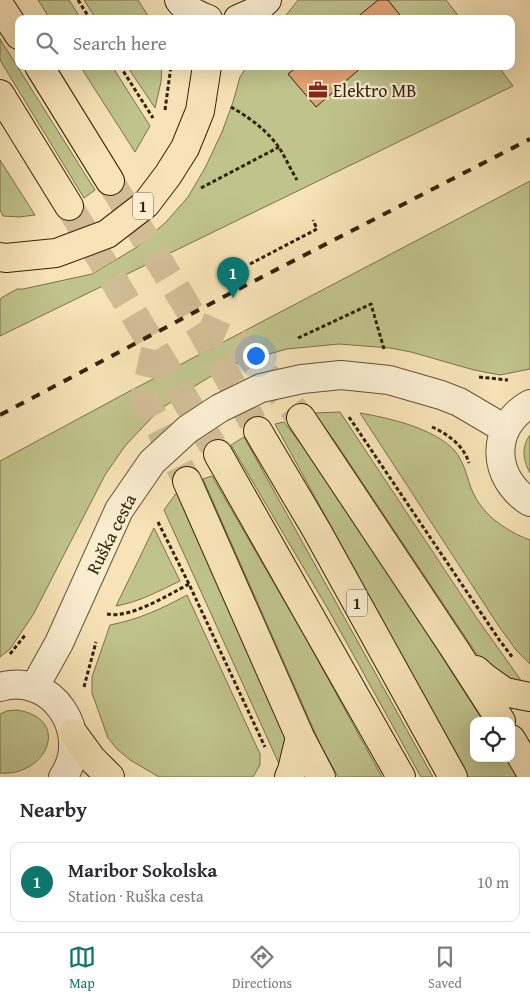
<!DOCTYPE html>
<html lang="en">
<head>
<meta charset="utf-8">
<style>
  :root { --surface:#fff; --page:#f7f7f7; --text:#2b2b33; --muted:#7c7c81; --line:#e1e1e2; --accent:#0f766e }
  body { margin:0; font-family:"Gentium Book Plus",serif; background:var(--page); color:var(--text) }
  .controls { position:absolute; right:15px; bottom:15px; display:grid; overflow:hidden; border-radius:10px; box-shadow:0 5px 20px #0002 }
  .controls button { width:45px; height:45px; display:grid; place-items:center; padding:0; border:0; border-bottom:1px solid var(--line); background:var(--surface); color:var(--text); font:25px sans-serif }
  .you { position:absolute; left:255px; top:355px; width:18px; height:18px; margin:-12px; border:4px solid #fff; border-radius:50%; background:#1a73e8; box-shadow:0 0 0 8px #1a73e833 }
  .badge { display:grid; place-items:center; width:32px; height:32px; border-radius:50%; background:var(--accent); color:#fff; font-size:16px; font-weight:700 }
  .pin { position:absolute; translate:-50% -41px; filter:drop-shadow(0 1px 2px #0008) }
  .pin::after { content:''; position:absolute; top:26px; width:18px; height:15px; background:inherit; clip-path:polygon(0 0,100% 0,50% 100%) }
  .list { margin:0; padding:0; list-style:none }
  h2 { display:flex; justify-content:space-between; align-items:center; height:65px; margin:0; padding:0 20px; font-size:21px }
  h2 small { font-size:16px; font-weight:400; color:var(--muted) }
  .list li { display:grid; grid-template-columns:32px 1fr auto; gap:15px; align-items:center; box-sizing:border-box; height:80px; margin:0 10px 10px; padding:0 10px; border:1px solid var(--line); border-radius:10px }
  .list b { display:block; font-size:19px; white-space:nowrap }
  .list p { margin:0; font-size:16px; white-space:nowrap; color:var(--muted) }
  .list em { font-size:16px; font-style:normal; color:var(--muted) }
  .icon { flex:none; width:28px; height:28px; fill:none; stroke:currentColor; stroke-width:2; stroke-linecap:round; stroke-linejoin:round }
  .map { position:relative; flex:none; width:530px; height:777px; overflow:hidden }
  .search { position:absolute; background:var(--surface); box-shadow:0 5px 20px #0002; left:15px; right:15px; top:15px; height:55px; display:flex; align-items:center; gap:12px; box-sizing:border-box; padding:0 18px; border-radius:10px; color:var(--muted); font-size:19px }
  .sheet { height:155px; background:var(--surface) }
  nav { display:flex; justify-content:space-around; align-items:center; box-sizing:border-box; height:70px; border-top:1px solid var(--line); background:var(--surface); font-size:14px; color:var(--muted) }
  nav a { display:grid; justify-items:center; gap:2px }
  nav .on { color:var(--accent) }
  .map>svg:first-child { display:block }
  .green { fill:#c0c38c; stroke:#7a724c }
  .building { fill:#e4a273; stroke:#33220d }
  .lines { fill:none; stroke-linecap:round; stroke-linejoin:round }
  .primary-tunnel { stroke:#d0bc95; stroke-width:28; stroke-dasharray:28 14; stroke-linecap:butt }
  .tertiary-casing { stroke:#645238; stroke-width:30 }
  .secondary-casing { stroke:#33220d; stroke-width:30 }
  .primary-casing { stroke:#33220d; stroke-width:30 }
  .path { stroke:#33220d; stroke-width:3; stroke-dasharray:4 2.5; stroke-linecap:butt }
  .tertiary { stroke:#faedd0; stroke-width:28 }
  .secondary { stroke:#faedd0; stroke-width:28 }
  .primary { stroke:#f7e3b7; stroke-width:28 }
  .rail { stroke:#33220d; stroke-width:4; stroke-dasharray:9 9; stroke-linecap:butt }
  .labels { text-anchor:middle; dominant-baseline:central; stroke-width:4.5; stroke-linejoin:round; paint-order:stroke }
  .shield { fill:#faedd0; stroke:#6f5f48; stroke-width:1 }
  .shield-label { font-size:16px; font-weight:bold; fill:#33220d }
  .poi-label { font-size:18px; fill:#33220d; stroke:#faedd0; text-anchor:start }
  .street-label { font-size:18px; fill:#33220d; stroke:#faedd0 }
</style>
</head>
<body>
<div class="map">
<svg width="530" height="777" viewBox="0 0 530 777">
  <rect width="100%" height="100%" fill="#f7e3b7"/>
  <filter id="stains"><feTurbulence type="fractalNoise" baseFrequency=".004" numOctaves="4"/><feColorMatrix values="0 0 0 0 .2 0 0 0 0 .09 0 0 0 0 .02 0 0 0 .5 -.17"/></filter>
  <radialGradient id="worn" r=".72"><stop offset=".6" stop-color="#630" stop-opacity="0"/><stop offset="1" stop-color="#630" stop-opacity=".3"/></radialGradient>
  <path class="green" d="M 38,0 L 69,0 L 81,19 L 50,19 Z
    M 84,0 L 138,0 L 150,19 L 96,19 Z
    M 298,0 L 446,0 L 461,19 L 283,19 Z
    M 0,39 L 95,190 L 84,198 L 0,60 Z
    M 80,66 L 112,66 L 150,126 L 135,152 Z
    M 127,66 L 162,66 L 161,82 L 155,108 Z
    M 247,66 L 498,66 L 513,86 L 0,336 L 0,300 L 1,298 L 17,289 L 23,289 L 92,274 L 137,247 L 166,222 L 188,197 L 205,168 L 222,132 L 233,102 L 240,77 Z
    M 0,160 L 35,215 L 19,217 L 3,216 L 0,210 Z
    M 530,181 L 530,369 L 500,375 L 474,370 L 411,352 L 390,348 L 339,344 L 287,349 L 237,363 L 213,375 L 185,392 L 158,411 L 125,446 L 105,475 L 33,615 L 10,649 L 0,657 L 0,461 L 128,392 Z
    M 340,412 L 476,617 L 525,686 C 506,681 492,669 478,656 L 336,443 L 314,413 Z
    M 360,413 C 389,418 434,428 455,451 C 463,461 466,473 470,485 C 479,513 504,530 530,540 L 530,664 L 516,650 L 498,625 Z
    M 284,422 L 331,483 L 483,721 L 474,721 L 474,758 L 507,758 L 518,777 L 468,777 L 275,424 Z
    M 530,435 L 530,473 C 523,460 521,447 530,435 Z
    M 244,437 L 433,777 L 421,777 L 328,609 L 231,445 Z
    M 212,476 L 304,635 L 382,777 L 338,777 L 320,744 L 203,479 Z
    M 180,488 L 285,730 L 285,744 L 280,766 L 164,510 Z
    M 154,528 L 180,581 C 159,591 139,602 116,606 Z
    M 187,595 L 260,754 L 260,765 L 253,777 L 159,777 L 130,760 L 117,749 L 108,738 L 92,693 L 92,677 L 110,625 C 140,619 161,609 187,595 Z
    M 17,710 C 73,719 46,777 0,773 L 0,714 L 7,711 Z"/>
  <path class="building" d="M 378,0 L 388,0 L 403,19 L 355,19 Z
    M 298,66 L 363,66 L 316,107 L 288,74 Z"/>
  <g class="lines">
    <path class="primary-tunnel" d="M 110,181 L 199,326 L 258,431
      M 69,206 L 218,454
      M 199,326 L 240,344 L 301,418
      M 155,350 L 144,398 L 187,481"/>
    <g class="tertiary-casing">
      <path id="tertiary" d="M 530,404 C 489,427 492,479 530,502
        M 0,687 C 52,671 93,734 63,777
        M 34,688 L 59,643 L 119,510 L 152,462 L 188,429 L 220,408 L 261,388 L 302,379 L 341,375 L 389,380 L 441,395 L 459,402 L 505,429"/>
    </g>
    <g class="secondary-casing">
      <path id="secondary" d="M 179,0 C 186,10 197,15 208,19
        M 238,19 L 254,12 L 267,0"/>
    </g>
    <g class="primary-casing">
      <path id="primary" d="M 0,6 L 19,35
        M 39,66 L 110,181
        M 0,94 L 69,206
        M 0,257 L 6,258 L 56,253 L 107,234 L 146,204 L 168,175 L 185,148 L 200,111 L 207,66
        M 301,418 L 454,648 L 501,721
        M 258,431 L 317,531 L 453,777
        M 218,454 L 401,777
        M 187,481 L 300,737 L 321,777
        M 476,670 L 485,678 L 505,692 L 530,697
        M 73,733 L 92,759 L 110,777
        M 511,739 L 530,771
        M 289,777 L 292,770 L 300,737"/>
    </g>
    <path class="path" d="M 78,0 L 90,19
      M 120,66 L 153,118
      M 231,107 C 249,117 269,132 280,149 C 286,159 291,170 297,180
      M 165,110 L 171,66
      M 201,188 L 279,147
      M 250,264 L 317,229 L 313,220
      M 298,338 L 371,304 L 384,349
      M 479,377 L 508,380
      M 349,417 L 500,641 L 513,658
      M 432,427 C 448,434 464,446 469,463
      M 158,522 L 189,584 L 265,747
      M 107,614 C 130,619 168,595 189,584
      M 10,654 L 26,634
      M 84,687 L 96,642"/>
    <use href="#tertiary" class="tertiary"/>
    <use href="#secondary" class="secondary"/>
    <use href="#primary" class="primary"/>
    <path class="rail" d="M 0,415 L 229,294 L 530,139"/>
  </g>
  <defs>
    <g id="office-bare" transform="scale(1.5)"><path d="M-6-3h4V-5.5h4V-3h4V5H-6ZM-1-4.5V-3h2v-1.5ZM-6 0V1H6V0Z" fill="#8f2418" stroke="#faedd0" stroke-width="2.5" paint-order="stroke"/></g>
  </defs>
  <g fill-rule="evenodd">
    <use href="#office-bare" x="318" y="90"/>
  </g>
  <g class="labels">
    <g class="shield">
      <rect x="133" y="192.5" width="20" height="27" rx="4"/>
      <rect x="347" y="589.5" width="20" height="27" rx="4"/>
    </g>
    <g class="shield-label">
      <text x="143" y="206">1</text>
      <text x="357" y="603">1</text>
    </g>
    <g class="poi-label">
      <text x="333" y="90">Elektro MB</text>
    </g>
    <g class="street-label">
      <text transform="translate(111 534) rotate(-63)">Ruška cesta</text>
    </g>
  </g>
  <rect width="100%" height="100%" filter="url(#stains)"/>
  <rect width="100%" height="100%" fill="url(#worn)"/>
</svg>
<div class="controls">
<button><svg class="icon" aria-label="locate" viewBox="0 0 24 24"><circle cx="12" cy="12" r="6"/><path d="M12 2v4M12 18v4M2 12h4M18 12h4"/></svg></button>
</div>
<div class="you"></div>
<div class="pin badge" style="left:233px;top:298px">1</div>
<div class="search"><svg class="icon" aria-label="search" viewBox="0 0 24 24"><circle cx="10" cy="10" r="6"/><path d="M15 15l6 6"/></svg>Search here</div>
</div>
<section class="sheet">
<h2>Nearby<small></small></h2>
<ul class="list">
<li><span class="badge">1</span><div><b>Maribor Sokolska</b><p>Station · Ruška cesta</p></div><em>10 m</em></li>
</ul>
</section>
<nav>
<a class="on"><svg class="icon" aria-label="map" viewBox="0 0 24 24"><path d="M3 6l6-2 6 2 6-2v14l-6 2-6-2-6 2zM9 4v14M15 6v14"/></svg>Map</a>
<a><svg class="icon" aria-label="directions" viewBox="0 0 24 24"><path d="M12 3l9 9-9 9-9-9zM9 14v-3h6M13 9l2 2-2 2"/></svg>Directions</a>
<a><svg class="icon" aria-label="saved" viewBox="0 0 24 24"><path d="M7 4h10v16l-5-4-5 4z"/></svg>Saved</a>
</nav>
</body>
</html>
